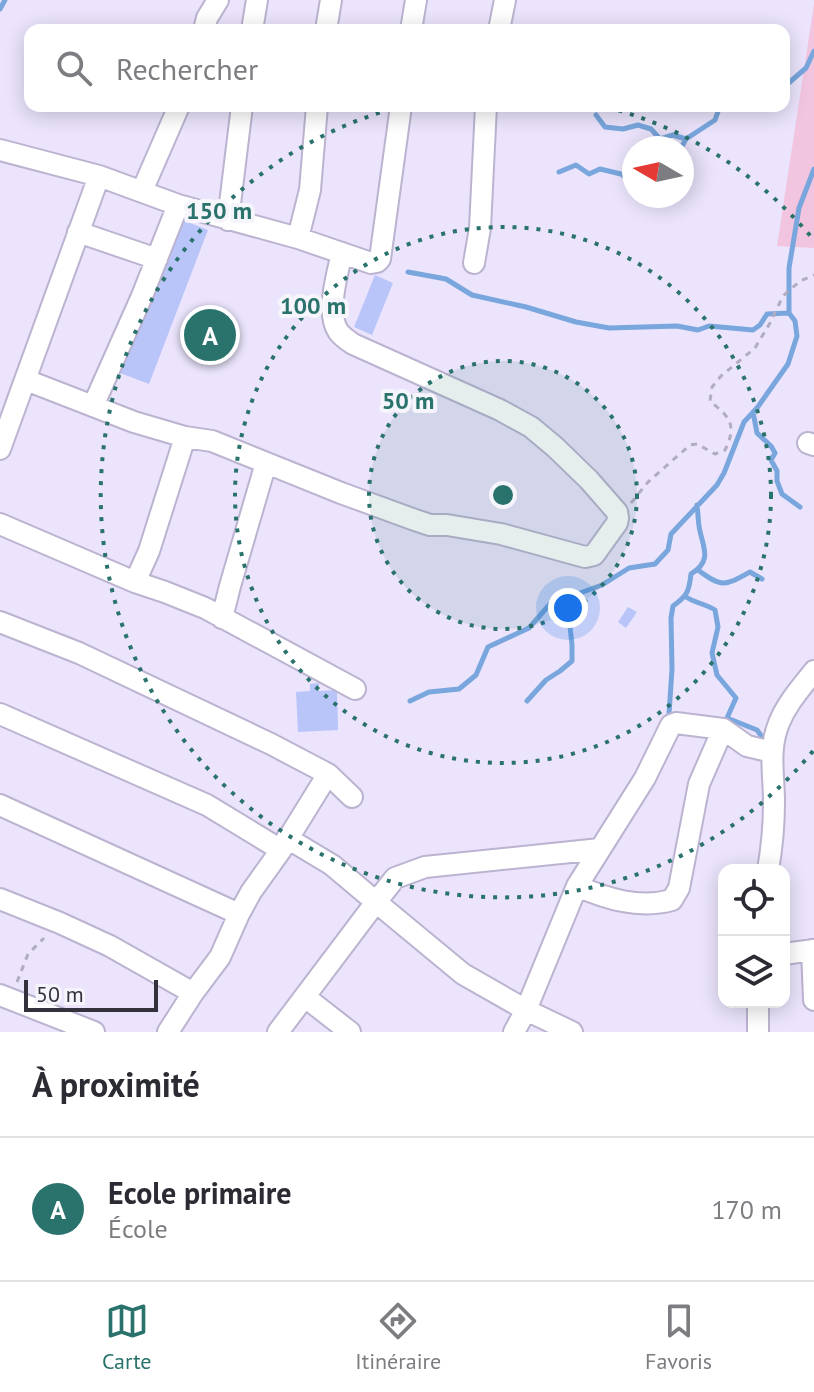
<!DOCTYPE html>
<html lang="fr">
<head>
<meta charset="utf-8">
<style>
  :root { --surface:#fff; --page:#f7f7f7; --text:#2b2b33; --muted:#7c7c81; --line:#e1e1e2; --accent:#2a726c }
  body { margin:0; font-family:"PT Sans",sans-serif; background:var(--page); color:var(--text) }
  .controls { position:absolute; right:24px; bottom:24px; display:grid; overflow:hidden; border-radius:16px; box-shadow:0 4px 20px #0003 }
  .controls button { width:72px; height:72px; display:grid; place-items:center; padding:0; border:0; border-bottom:2px solid var(--line); background:var(--surface); color:var(--text); font:40px sans-serif }
  .compass { position:absolute; left:622px; top:136px; width:72px; height:72px; border-radius:50%; background:var(--surface); box-shadow:0 4px 20px #0003; rotate:279deg }
  .scale { position:absolute; left:24px; bottom:20px; width:134px; box-sizing:border-box; padding-left:8px; border:4px solid #34303c; border-top:0; font-size:22px; line-height:28px; white-space:nowrap; color:#34303c; -webkit-text-stroke:6px #f6f5fb; paint-order:stroke }
  .you { position:absolute; left:568px; top:608px; width:28px; height:28px; margin:-20px; border:6px solid #fff; border-radius:50%; background:#1a73e8; box-shadow:0 0 0 12px #1a73e833 }
  .badge { display:grid; place-items:center; width:52px; height:52px; border-radius:50%; background:var(--accent); color:#fff; font-size:26px; font-weight:700 }
  .pin { position:absolute; translate:-50% -50%; border:4px solid #fff; box-shadow:0 2px 8px #0006 }
  .list { margin:0; padding:0; list-style:none }
  h2 { display:flex; justify-content:space-between; align-items:center; height:104px; margin:0; padding:0 32px; font-size:34px }
  h2 small { font-size:26px; font-weight:400; color:var(--muted) }
  .list li { display:grid; grid-template-columns:52px 1fr auto; gap:24px; align-items:center; box-sizing:border-box; height:144px; padding:0 32px; border-top:2px solid var(--line) }
  .list b { display:block; font-size:30px; white-space:nowrap }
  .list p { margin:0; font-size:26px; white-space:nowrap; color:var(--muted) }
  .list em { font-size:26px; font-style:normal; color:var(--muted) }
  .icon { flex:none; width:44px; height:44px; fill:none; stroke:currentColor; stroke-width:2; stroke-linecap:round; stroke-linejoin:round }
  .map { position:relative; flex:none; width:814px; height:1032px; overflow:hidden }
  .search { position:absolute; background:var(--surface); box-shadow:0 4px 20px #0003; left:24px; right:24px; top:24px; height:88px; display:flex; align-items:center; gap:20px; box-sizing:border-box; padding:0 28px; border-radius:16px; color:var(--muted); font-size:30px }
  .sheet { height:248px; background:var(--surface) }
  nav { display:flex; justify-content:space-around; align-items:center; box-sizing:border-box; height:112px; border-top:2px solid var(--line); background:var(--surface); font-size:22px; color:var(--muted) }
  nav a { display:grid; justify-items:center; gap:4px }
  nav .on { color:var(--accent) }
  .map>svg:first-child { display:block }
  .green { fill:#f1c5df }
  .lines { fill:none; stroke-linecap:round; stroke-linejoin:round }
  .stream { stroke:#78a6dd; stroke-width:5 }
  .building { fill:#b9c4f9 }
  .minor-casing { stroke:#bbb3d0; stroke-width:24 }
  .path { stroke:#b2acc0; stroke-width:3; stroke-dasharray:6 6; stroke-linecap:butt }
  .minor { stroke:#fff; stroke-width:20 }
  .ring { fill:none; stroke:#2a726c; stroke-width:4; stroke-dasharray:4 8 }
  .centre { fill:#2a726c; stroke:#f6f5fb; stroke-width:4 }
  .ring-label { font-size:24px; text-anchor:middle; font-weight:bold; fill:#2a726c; stroke:#f6f5fb; stroke-width:8; stroke-linejoin:round; paint-order:stroke }
</style>
</head>
<body>
<div class="map">
<svg width="814" height="1032" viewBox="0 0 814 1032">
  <rect width="100%" height="100%" fill="#ebe4fc"/>
  <path class="green" d="M 814,4 L 814,248 L 777,246 Z"/>
  <g class="lines">
    <path class="stream" d="M 0,9 L 5,0
      M 784,87 L 806,68 L 814,51
      M 596,115 L 605,127 L 623,129 L 638,125 L 651,129 L 660,139 L 673,135 L 686,139
      M 681,148 L 686,139 L 715,120 L 720,106
      M 559,172 L 576,165 L 589,174 L 600,169 L 621,174 L 634,184
      M 408,272 L 446,279 L 472,295 L 526,307 L 576,322 L 609,328 L 677,326 L 698,330 L 709,326 L 753,330 L 760,325 L 767,314 L 789,313
      M 753,412 L 757,433 L 771,446 L 775,453 L 771,460 L 777,471 L 777,481 L 782,494 L 800,507
      M 698,570 C 722,588 725,586 750,572 L 762,579
      M 686,597 C 695,603 706,604 715,610 L 718,627 L 712,653 L 717,675 L 736,698 L 727,718 L 757,730 L 768,745
      M 410,701 L 429,692 L 459,689 L 476,675 L 488,647 L 529,628 L 550,604 L 602,585 L 629,568 L 655,564 L 668,550 L 671,534 L 717,485 L 724,473 L 744,422 L 757,408 L 788,364 L 797,336 L 795,321 L 789,313 L 789,268 L 799,208 L 814,169
      M 527,701 L 546,680 L 560,671 L 572,661 L 572,645 L 569,617 L 574,595
      M 669,714 L 672,669 L 671,618 L 673,606 C 687,596 689,592 691,574 C 714,560 702,546 699,526 C 698,519 698,512 697,505"/>
  </g>
  <path class="building" d="M 180,219 L 208,230 L 149,384 L 120,373 Z
    M 375,275 L 393,283 L 372,335 L 354,327 Z
    M 628,607 L 637,612 L 626,628 L 618,622 Z
    M 319,683 L 319,691 L 337,690 L 338,730 L 298,732 L 296,692 L 310,691 L 310,684 Z"/>
  <g class="lines">
    <g class="minor-casing">
      <path id="minor" d="M 204,30 L 207,18 L 218,0
        M 252,30 L 257,0
        M 326,30 L 331,0
        M 411,30 L 416,0
        M 499,30 L 505,0
        M 0,150 L 99,176 L 178,205 L 298,238 L 371,263 L 377,262 L 380,259 L 401,106
        M 142,191 L 179,106
        M 228,220 L 242,106
        M 78,232 L 157,259
        M 298,238 L 310,190 L 317,106
        M 474,263 L 480,228 L 486,106
        M 26,380 L 134,422 L 185,437 L 212,441 L 341,493 L 415,520 L 430,525 L 447,525 L 501,534 L 585,557 L 594,555 L 617,523 L 618,518 L 617,512 L 589,480 L 555,447 L 531,427 L 500,410 L 353,344 C 347,340 341,336 338,331 C 326,313 337,274 342,253
        M 93,406 L 142,296 L 178,205
        M 808,443 L 814,445
        M 0,449 L 99,176
        M 0,524 L 135,582 L 165,592 L 205,608 L 355,689
        M 135,582 L 149,551 L 185,437
        M 222,618 L 230,586 L 266,463
        M 0,622 L 79,653 L 271,744 L 328,774 L 352,797
        M 0,714 L 207,805 L 281,850
        M 0,805 L 239,914 L 251,892 L 281,850 L 328,774
        M 768,870 C 772,847 774,825 774,802 C 774,774 768,750 779,723 C 787,703 801,688 814,671
        M 577,886 C 607,899 639,909 672,900 L 679,888 L 699,784 L 723,729
        M 0,899 L 60,923 L 110,946 L 193,993 L 220,957 L 239,914
        M 812,950 L 814,1000
        M 784,954 L 814,950
        M 0,995 L 94,1032
        M 305,997 L 350,1032
        M 168,1032 L 193,993
        M 278,1032 L 376,902 L 332,865 L 287,838
        M 514,1032 L 526,1010 L 577,886 L 645,778 L 671,725 L 676,723 L 723,729 L 747,746 L 772,752
        M 572,1032 L 526,1010 L 463,974 L 376,902 L 395,878 L 425,867 L 600,849
        M 758,1032 L 758,1002"/>
    </g>
    <path class="path" d="M 631,503 L 648,482 L 690,445 L 697,444 L 715,454 L 725,450 C 730,440 735,427 726,416 C 723,411 715,406 710,401 L 712,387 L 721,376 L 755,348 L 770,323 L 783,296 L 800,281 L 814,275
      M 17,982 L 28,954 L 44,938"/>
    <use href="#minor" class="minor"/>
  </g>
  <circle cx="503" cy="495" r="134" fill="#2a726c" fill-opacity=".12"/>
  <g class="ring">
    <circle cx="503" cy="495" r="134"/>
    <circle cx="503" cy="495" r="268"/>
    <path d="M813 751A402 402 0 1 1 399 107M607 107A402 402 0 0 1 813 239"/>
  </g>
  <circle cx="503" cy="495" r="12" class="centre"/>
  <g class="ring-label">
    <text x="219" y="219">150 m</text>
    <text x="313" y="314">100 m</text>
    <text x="408" y="409">50 m</text>
  </g>
</svg>
<div class="controls">
<button><svg class="icon" aria-label="locate" viewBox="0 0 24 24"><circle cx="12" cy="12" r="6"/><path d="M12 2v4M12 18v4M2 12h4M18 12h4"/></svg></button>
<button><svg class="icon" aria-label="layers" viewBox="0 0 24 24"><path d="M12 4l9 5-9 5-9-5zM3 14l9 5 9-5"/></svg></button>
</div>
<svg class="compass" viewBox="-18 -18 36 36"><path d="M0-13l5 13h-10z" fill="#e53935"/><path d="M0 13l5-13h-10z" fill="#7c7c81"/></svg>
<div class="scale">50 m</div>
<div class="you"></div>
<div class="pin badge" style="left:210px;top:335px">A</div>
<div class="search"><svg class="icon" aria-label="search" viewBox="0 0 24 24"><circle cx="10" cy="10" r="6"/><path d="M15 15l6 6"/></svg>Rechercher</div>
</div>
<section class="sheet">
<h2>À proximité<small></small></h2>
<ul class="list">
<li><span class="badge">A</span><div><b>Ecole primaire</b><p>École</p></div><em>170 m</em></li>
</ul>
</section>
<nav>
<a class="on"><svg class="icon" aria-label="map" viewBox="0 0 24 24"><path d="M3 6l6-2 6 2 6-2v14l-6 2-6-2-6 2zM9 4v14M15 6v14"/></svg>Carte</a>
<a><svg class="icon" aria-label="directions" viewBox="0 0 24 24"><path d="M12 3l9 9-9 9-9-9zM9 14v-3h6M13 9l2 2-2 2"/></svg>Itinéraire</a>
<a><svg class="icon" aria-label="saved" viewBox="0 0 24 24"><path d="M7 4h10v16l-5-4-5 4z"/></svg>Favoris</a>
</nav>
</body>
</html>
